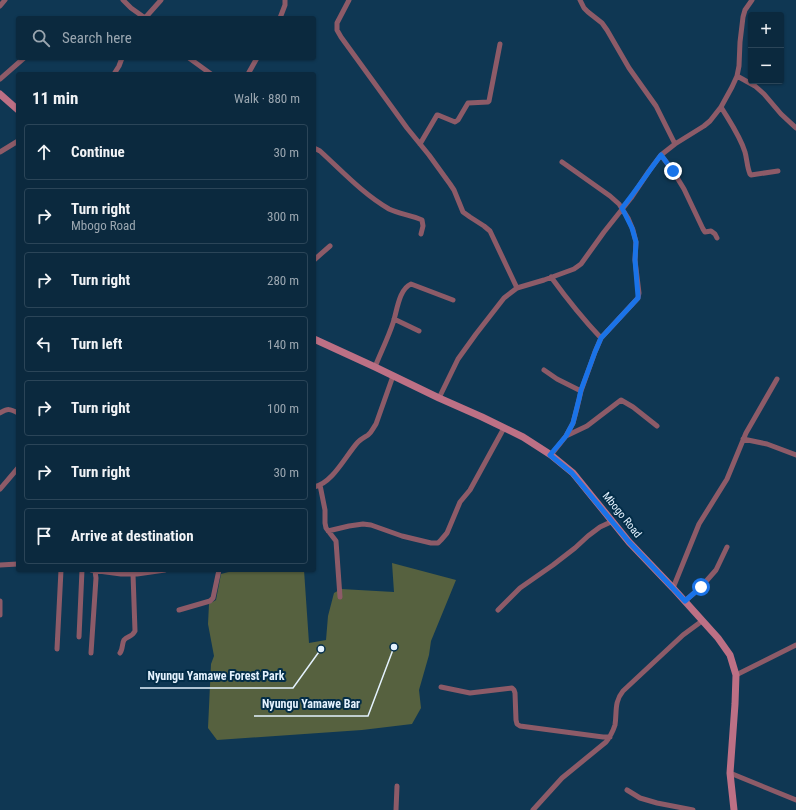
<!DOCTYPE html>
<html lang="en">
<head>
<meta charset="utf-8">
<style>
  :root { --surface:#0b293e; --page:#193549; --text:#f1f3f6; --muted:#9aa6b0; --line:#2b4558 }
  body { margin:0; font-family:"Roboto Condensed",sans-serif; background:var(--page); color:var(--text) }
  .controls { position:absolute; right:12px; top:12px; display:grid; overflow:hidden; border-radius:4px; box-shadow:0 1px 3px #0004 }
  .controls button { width:36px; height:36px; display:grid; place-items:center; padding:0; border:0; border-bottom:1px solid var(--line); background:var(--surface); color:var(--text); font:20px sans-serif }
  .stop { position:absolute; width:12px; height:12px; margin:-9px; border:3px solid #1a73e8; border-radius:50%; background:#fff }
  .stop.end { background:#1a73e8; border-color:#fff; box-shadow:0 1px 4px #0008 }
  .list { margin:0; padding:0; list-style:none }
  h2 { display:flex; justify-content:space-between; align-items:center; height:52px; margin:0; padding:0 16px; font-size:17px }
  h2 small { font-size:13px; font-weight:400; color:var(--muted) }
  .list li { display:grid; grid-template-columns:26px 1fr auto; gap:12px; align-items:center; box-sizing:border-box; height:56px; margin:0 8px 8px; padding:0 8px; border:1px solid var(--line); border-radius:4px }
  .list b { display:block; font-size:15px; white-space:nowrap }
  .list p { margin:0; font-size:13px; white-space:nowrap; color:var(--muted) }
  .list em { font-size:13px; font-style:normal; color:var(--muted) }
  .icon { flex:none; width:22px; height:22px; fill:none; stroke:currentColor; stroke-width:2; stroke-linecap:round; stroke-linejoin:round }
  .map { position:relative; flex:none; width:796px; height:810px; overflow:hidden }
  .search { position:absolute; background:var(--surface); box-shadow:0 1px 3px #0004; left:16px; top:16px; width:300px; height:44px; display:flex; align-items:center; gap:10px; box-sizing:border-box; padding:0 14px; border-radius:4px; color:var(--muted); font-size:15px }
  .panel { position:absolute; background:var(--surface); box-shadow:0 1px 3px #0004; left:16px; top:72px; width:300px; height:500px; border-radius:4px }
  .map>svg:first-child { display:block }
  .green { fill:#56613f }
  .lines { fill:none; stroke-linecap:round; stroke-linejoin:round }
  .street { stroke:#8d5b68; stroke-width:5 }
  .secondary { stroke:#bd7085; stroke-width:7 }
  .route { stroke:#1a73e8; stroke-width:5 }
  .labels { text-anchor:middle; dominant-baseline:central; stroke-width:4; stroke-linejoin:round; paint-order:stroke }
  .street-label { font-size:11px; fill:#e4f2fe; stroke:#032d48 }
  .leader { fill:none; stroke:#e4f2fe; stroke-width:1.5 }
  .callout-dot { fill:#e4f2fe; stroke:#032d48; stroke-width:1.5 }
  .callout-label { font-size:12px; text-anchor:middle; font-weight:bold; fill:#e4f2fe; stroke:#032d48; stroke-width:4; stroke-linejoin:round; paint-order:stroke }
</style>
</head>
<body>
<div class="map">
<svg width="796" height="810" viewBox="0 0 796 810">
  <rect width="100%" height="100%" fill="#0f3753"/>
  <path class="green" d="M 392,563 L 456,580 L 431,641 L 429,655 L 419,690 L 421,708 L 412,724 L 362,730 L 217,740 L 208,728 L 211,664 L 214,656 L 208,624 L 209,604 L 216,600 L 221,574 L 236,570 L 304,570 L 309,643 L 326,640 L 328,616 L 334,593 L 341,589 L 394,592 Z"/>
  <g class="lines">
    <path class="street" d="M 123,0 L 131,8 L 145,18
      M 349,0 L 337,23 L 337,30 L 341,37 L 407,128 L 429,155 L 450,184 L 454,190 L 463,212 L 470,217 L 484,226 L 490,231 L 517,288
      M 580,0 L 584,8 L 588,12 L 602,23 L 607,30 L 629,68 L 656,106 L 675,144
      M 0,6 L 5,0
      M 145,18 L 161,0
      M 280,18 L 285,5 L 285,0
      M 189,58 L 211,74
      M 114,74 L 119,66 L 122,58
      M 248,74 L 257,58
      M 737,76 L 755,86 L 764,94 L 781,114 L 796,128
      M 0,79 L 24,58
      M 721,107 C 730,122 740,136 745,152 C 747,159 747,167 750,174 L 751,175 L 778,171
      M 420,144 L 437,115 L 438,115 L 455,122 L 458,120 L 468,103 L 488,102 L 489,101 L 500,44
      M 314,148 L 320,151 C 342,171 363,194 389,209 C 399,214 411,215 422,220 L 423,226 L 421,234
      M 0,152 L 18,141
      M 661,155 L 673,171 L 684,189 L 703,229 L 705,232 L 711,231 L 715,234 L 717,238
      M 314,260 L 330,246
      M 551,277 C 567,299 583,319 601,338
      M 394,319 L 419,331
      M 375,367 C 381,352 388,338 393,323 C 397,311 399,289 411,284 L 453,300
      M 544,370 L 557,379 L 581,391
      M 439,398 L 458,359 L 476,334 L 504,298 L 517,288 L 544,280 L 574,269 L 581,264 L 604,232 L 631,198 L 649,171 L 661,155 L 675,144 L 704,126 L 710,121 L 721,107 L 732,87 L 737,76 L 739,66 L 740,42 L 743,17 L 745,10 L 752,0
      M 0,413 C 8,408 10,409 18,413
      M 566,436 L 587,426 L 621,400 L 633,407 L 657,426
      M 743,439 L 767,444 L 796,455
      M 551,455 L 566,436 L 573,423 L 577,408 L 581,391 L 595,352 L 601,338 L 638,298 L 639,293 L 635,260 L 636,242 L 633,230 L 628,218 L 619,204 L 610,196 L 562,162
      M 320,485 L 325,510 L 325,523 L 326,528 L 336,541 L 340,597
      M 314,487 C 333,483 346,455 358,442 C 361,439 365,437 368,435 C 372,432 373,428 376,424 L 393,376
      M 0,489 L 18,468
      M 328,531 L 349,526 L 363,524 L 371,525 L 402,536 L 431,543 L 438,543 L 441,540 L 447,533 L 460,502 L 470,490 L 504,428
      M 0,565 L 18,564
      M 91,570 L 121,574 L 137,574 L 165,570
      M 673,588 L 699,524 L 727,479 L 746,433 L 777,379
      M 0,601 L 0,615
      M 685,601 L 701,587 L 716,570 L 727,547
      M 179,610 L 210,601 L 213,598 L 219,570
      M 498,610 L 520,588 L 553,565 L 575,548 L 588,536 L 600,527 L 613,521
      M 79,637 L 82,570
      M 57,649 L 61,570
      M 91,653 L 96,578 L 95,571
      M 120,653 C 123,649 122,643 124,640 C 128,636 132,637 135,631 L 133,574
      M 736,675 L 796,645
      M 441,687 L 470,693 L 512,688 L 514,690 L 515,693 L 516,720 L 517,724 L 520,726 L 603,737 L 610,737
      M 730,773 L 796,800
      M 627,790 L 640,798 L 657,803 L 693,810
      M 396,810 L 397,786
      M 533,810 L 562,778 L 606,742 C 610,737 613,731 615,725 C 617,712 614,702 623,691 L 683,635 L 702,621"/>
    <path class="secondary" d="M 0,94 L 18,110
      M 314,339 L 375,367 L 439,398 L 482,417 L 523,437 L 551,455 L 573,473 L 629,542 L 673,588 L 718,638 L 730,655 L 736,675 L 735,704 L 730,773 L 734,810"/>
  </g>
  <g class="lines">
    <path class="route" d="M 673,171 L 661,155 C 648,172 636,191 622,208 L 632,228 L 636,242 L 635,260 L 638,296 L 638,298 L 601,338 L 595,352 L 581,390 L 579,399 L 573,423 L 566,436 L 550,455 L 572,473 L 629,542 L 685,601 L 701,587"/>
  </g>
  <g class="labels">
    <g class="street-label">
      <text transform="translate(622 515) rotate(51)">Mbogo Road</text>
    </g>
  </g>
  <path class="leader" d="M321 649L293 688H140M394 647L368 716H254"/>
  <g class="callout-dot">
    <circle cx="321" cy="649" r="4"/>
    <circle cx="394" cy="647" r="4"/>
  </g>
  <g class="callout-label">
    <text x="216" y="680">Nyungu Yamawe Forest Park</text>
    <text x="311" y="708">Nyungu Yamawe Bar</text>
  </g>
</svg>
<div class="controls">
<button>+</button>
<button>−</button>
</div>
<div class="stop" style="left:701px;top:587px"></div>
<div class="stop end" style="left:673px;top:171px"></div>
<div class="search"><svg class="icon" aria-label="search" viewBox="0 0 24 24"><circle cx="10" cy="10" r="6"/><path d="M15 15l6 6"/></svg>Search here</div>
<section class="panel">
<h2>11 min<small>Walk · 880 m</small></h2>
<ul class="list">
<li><svg class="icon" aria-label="ahead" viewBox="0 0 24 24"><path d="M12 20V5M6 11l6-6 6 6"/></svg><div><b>Continue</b></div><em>30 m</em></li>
<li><svg class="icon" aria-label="right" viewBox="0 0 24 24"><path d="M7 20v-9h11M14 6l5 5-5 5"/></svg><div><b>Turn right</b><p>Mbogo Road</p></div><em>300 m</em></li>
<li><svg class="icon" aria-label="right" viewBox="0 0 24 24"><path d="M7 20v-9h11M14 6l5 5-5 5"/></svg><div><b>Turn right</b></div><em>280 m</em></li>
<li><svg class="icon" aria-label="left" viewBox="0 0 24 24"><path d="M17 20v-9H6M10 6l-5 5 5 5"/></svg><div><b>Turn left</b></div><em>140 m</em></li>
<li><svg class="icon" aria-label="right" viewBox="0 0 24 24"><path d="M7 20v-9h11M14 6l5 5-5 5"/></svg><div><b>Turn right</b></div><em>100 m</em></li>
<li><svg class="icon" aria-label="right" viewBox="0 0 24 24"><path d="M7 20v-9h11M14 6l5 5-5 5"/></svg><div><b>Turn right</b></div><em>30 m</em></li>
<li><svg class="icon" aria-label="arrive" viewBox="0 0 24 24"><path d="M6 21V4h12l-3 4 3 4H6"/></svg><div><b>Arrive at destination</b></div></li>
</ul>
</section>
</div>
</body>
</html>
